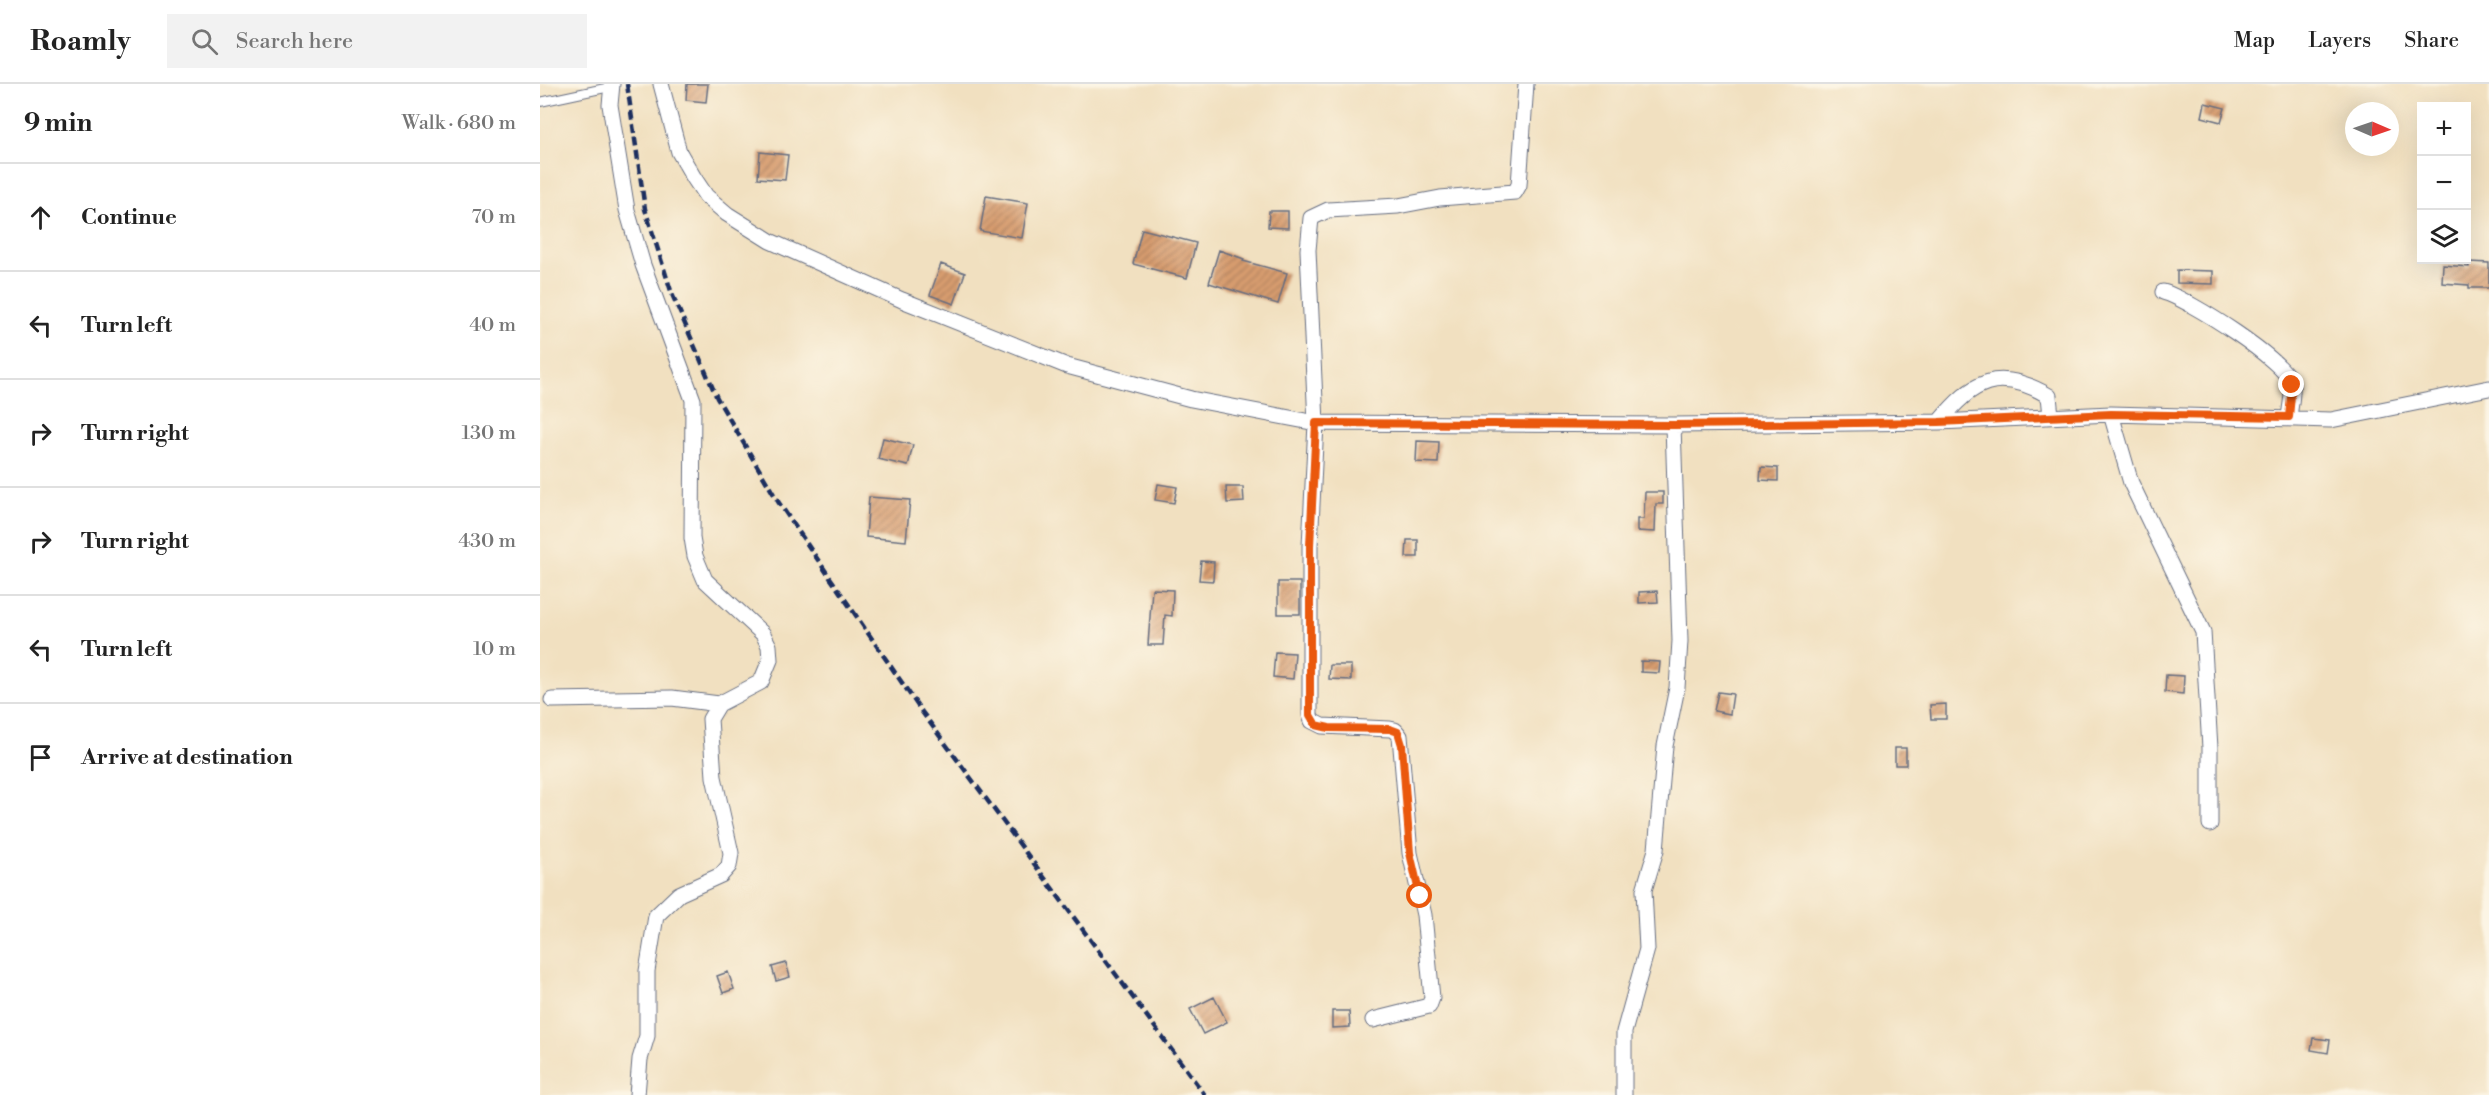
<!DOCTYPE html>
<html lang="en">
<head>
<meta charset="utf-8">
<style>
  :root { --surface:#fff; --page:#f2f2f2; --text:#222; --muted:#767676; --line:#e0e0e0 }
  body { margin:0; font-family:"Libre Bodoni",serif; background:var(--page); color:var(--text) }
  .controls { position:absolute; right:18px; top:18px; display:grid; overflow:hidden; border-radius:0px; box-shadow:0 6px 24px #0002 }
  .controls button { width:54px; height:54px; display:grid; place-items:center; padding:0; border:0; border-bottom:2px solid var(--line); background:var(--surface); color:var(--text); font:30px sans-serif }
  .compass { position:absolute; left:1805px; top:18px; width:54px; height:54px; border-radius:50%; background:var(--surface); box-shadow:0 6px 24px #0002; rotate:92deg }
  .stop { position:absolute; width:18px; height:18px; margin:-14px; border:4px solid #ea580c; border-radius:50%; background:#fff }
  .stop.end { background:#ea580c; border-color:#fff; box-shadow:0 2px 6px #0008 }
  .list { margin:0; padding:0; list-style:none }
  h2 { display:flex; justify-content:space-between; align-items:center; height:78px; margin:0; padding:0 24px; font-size:26px }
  h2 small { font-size:20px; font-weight:400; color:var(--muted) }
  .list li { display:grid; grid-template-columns:39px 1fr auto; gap:18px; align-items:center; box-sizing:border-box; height:108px; padding:0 24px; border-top:2px solid var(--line) }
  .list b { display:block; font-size:22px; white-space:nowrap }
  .list em { font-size:20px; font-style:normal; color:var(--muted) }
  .icon { flex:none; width:33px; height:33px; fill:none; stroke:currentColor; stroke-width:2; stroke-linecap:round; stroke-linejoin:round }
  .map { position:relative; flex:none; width:1949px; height:1011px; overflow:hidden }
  header { display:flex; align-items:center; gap:36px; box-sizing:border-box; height:84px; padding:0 30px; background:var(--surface); border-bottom:2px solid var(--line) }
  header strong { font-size:28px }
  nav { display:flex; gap:33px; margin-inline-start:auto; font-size:21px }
  .search { width:420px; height:54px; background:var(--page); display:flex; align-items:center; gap:15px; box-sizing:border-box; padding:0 21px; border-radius:0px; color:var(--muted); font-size:22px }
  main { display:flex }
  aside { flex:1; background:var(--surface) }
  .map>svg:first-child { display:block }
  .building { fill:url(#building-hatch) }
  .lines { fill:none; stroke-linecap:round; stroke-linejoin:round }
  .lane-casing { stroke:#666d80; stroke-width:10 }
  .street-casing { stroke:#666d80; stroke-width:17 }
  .lane { stroke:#fff; stroke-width:8 }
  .street { stroke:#fff; stroke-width:15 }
  .rail { stroke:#1b2f5e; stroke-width:4.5; stroke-dasharray:9 4.5; stroke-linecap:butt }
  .route { stroke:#ea580c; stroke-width:8 }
</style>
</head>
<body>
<header>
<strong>Roamly</strong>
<div class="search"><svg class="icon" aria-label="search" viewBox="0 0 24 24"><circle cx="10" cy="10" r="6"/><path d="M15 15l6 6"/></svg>Search here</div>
<nav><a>Map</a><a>Layers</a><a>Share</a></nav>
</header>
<main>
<aside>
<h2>9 min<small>Walk · 680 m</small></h2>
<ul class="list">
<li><svg class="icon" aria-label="ahead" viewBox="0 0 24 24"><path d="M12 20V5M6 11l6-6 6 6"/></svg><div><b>Continue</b></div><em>70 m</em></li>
<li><svg class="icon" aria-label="left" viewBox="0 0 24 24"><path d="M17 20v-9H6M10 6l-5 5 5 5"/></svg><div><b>Turn left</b></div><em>40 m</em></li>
<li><svg class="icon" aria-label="right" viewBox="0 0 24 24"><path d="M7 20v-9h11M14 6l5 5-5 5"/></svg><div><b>Turn right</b></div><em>130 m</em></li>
<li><svg class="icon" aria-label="right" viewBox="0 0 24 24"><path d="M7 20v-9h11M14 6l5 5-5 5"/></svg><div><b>Turn right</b></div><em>430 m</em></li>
<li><svg class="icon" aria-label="left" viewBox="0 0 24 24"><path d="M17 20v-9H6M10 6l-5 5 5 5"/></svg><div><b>Turn left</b></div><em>10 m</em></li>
<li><svg class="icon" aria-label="arrive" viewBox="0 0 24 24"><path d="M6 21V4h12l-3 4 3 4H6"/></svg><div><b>Arrive at destination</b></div></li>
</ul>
</aside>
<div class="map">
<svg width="1949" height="1011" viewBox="0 0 1949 1011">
  <defs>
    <pattern id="building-hatch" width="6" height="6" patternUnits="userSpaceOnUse" patternTransform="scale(1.5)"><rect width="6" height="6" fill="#d79c6e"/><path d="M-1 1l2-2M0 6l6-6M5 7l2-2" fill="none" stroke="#ae805e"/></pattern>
  </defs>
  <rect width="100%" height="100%" fill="#fcf5e5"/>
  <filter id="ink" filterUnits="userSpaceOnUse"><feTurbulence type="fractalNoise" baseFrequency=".0167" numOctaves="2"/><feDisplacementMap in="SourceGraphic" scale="12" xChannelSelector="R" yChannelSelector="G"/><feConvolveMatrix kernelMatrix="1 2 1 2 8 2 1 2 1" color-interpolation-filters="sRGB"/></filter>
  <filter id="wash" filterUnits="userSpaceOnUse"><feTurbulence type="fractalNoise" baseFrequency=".008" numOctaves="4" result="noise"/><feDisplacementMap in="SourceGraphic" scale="24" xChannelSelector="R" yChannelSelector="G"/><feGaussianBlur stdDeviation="1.35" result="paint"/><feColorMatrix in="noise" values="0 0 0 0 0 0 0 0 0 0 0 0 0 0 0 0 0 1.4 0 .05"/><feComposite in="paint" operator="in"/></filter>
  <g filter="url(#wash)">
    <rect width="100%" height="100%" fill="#f1e0c0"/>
    <g id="blocks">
      <path class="building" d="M 147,0 L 168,0 L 166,18 L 146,16 Z
        M 1665,19 L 1685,24 L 1681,38 L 1662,33 Z
        M 220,68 L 248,71 L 245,96 L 218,94 Z
        M 446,112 L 488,119 L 482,154 L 440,147 Z
        M 729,127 L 748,127 L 748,144 L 728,143 Z
        M 602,145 L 656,159 L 647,194 L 593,180 Z
        M 679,166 L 704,175 L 703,177 L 747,189 L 738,220 L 669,199 Z
        M 1929,178 L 1949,179 L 1949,204 L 1929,204 L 1929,201 L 1902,199 L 1903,181 L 1929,183 Z
        M 401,180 L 425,189 L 414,220 L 390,211 Z
        M 1637,186 L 1673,187 L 1673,200 L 1637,199 Z
        M 343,354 L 373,361 L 368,382 L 338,375 Z
        M 877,357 L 899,358 L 898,379 L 876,378 Z
        M 1221,383 L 1238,384 L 1238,397 L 1220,396 Z
        M 618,400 L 637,403 L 634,419 L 615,416 Z
        M 686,403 L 703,403 L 704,418 L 687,419 Z
        M 1105,408 L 1123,408 L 1123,420 L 1116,420 L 1115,448 L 1097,447 L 1097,435 L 1104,435 Z
        M 329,413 L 370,416 L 366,457 L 326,453 Z
        M 867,456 L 878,456 L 878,473 L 866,473 Z
        M 661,477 L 674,478 L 673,497 L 659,496 Z
        M 738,498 L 760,498 L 760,530 L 738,530 Z
        M 612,505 L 633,506 L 632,532 L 625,531 L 623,561 L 608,561 Z
        M 1117,507 L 1118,518 L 1099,519 L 1099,508 Z
        M 735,568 L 755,569 L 753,595 L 733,593 Z
        M 1101,577 L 1120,578 L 1119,589 L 1101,588 Z
        M 790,581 L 811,581 L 811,596 L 789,595 Z
        M 1626,591 L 1644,592 L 1643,610 L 1625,608 Z
        M 1178,608 L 1193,610 L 1190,630 L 1174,627 Z
        M 1406,620 L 1406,635 L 1391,635 L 1390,621 Z
        M 1355,664 L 1366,664 L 1366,681 L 1355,681 Z
        M 246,879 L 250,893 L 236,897 L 232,883 Z
        M 188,888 L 194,905 L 183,909 L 177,892 Z
        M 674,913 L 687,938 L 663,950 L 650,925 Z
        M 792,927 L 809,927 L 810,943 L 792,944 Z
        M 1773,954 L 1790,956 L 1788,969 L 1771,966 Z"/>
    </g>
  </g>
  <g filter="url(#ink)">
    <use href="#blocks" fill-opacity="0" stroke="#666d80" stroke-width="1.5"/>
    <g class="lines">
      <g class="lane-casing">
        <path id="lane" d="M 0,18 L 70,3"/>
      </g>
      <g class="street-casing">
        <path id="street" d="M 72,0 L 70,21 L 87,126 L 103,181 L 153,316 L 152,454 L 155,472 L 165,496 L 223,550 L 229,562 L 230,576 L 221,598 L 179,620 L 170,635 L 174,693 L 191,769 L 189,782 L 181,791 L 139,810 L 116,832 L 107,887 L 107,952 L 100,975 L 97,1011
          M 121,0 L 139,68 L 154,94 L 166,112 L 187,130 L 230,157 L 362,216 L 527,282 L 651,315 L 776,339 L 1133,341 L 1399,338 L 1571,330 L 1791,336 L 1949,304
          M 1623,208 C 1647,214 1748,278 1752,301 C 1753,311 1750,324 1749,333
          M 1571,330 L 1591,399 L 1663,548 L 1670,664 L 1670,740
          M 1399,338 C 1433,297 1458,282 1509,312 L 1511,332
          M 12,616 L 132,614 L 179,620
          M 833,936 L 889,922 L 892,914 L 884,831 L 870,769 L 860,652 L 855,646 L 850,645 L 782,642 L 772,637 L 770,631 L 770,462 L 776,339 L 768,166 L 771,134 L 788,126 L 858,122 L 900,114 L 975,108 L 979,101 L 986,0
          M 1084,1011 L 1084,948 L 1107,865 L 1104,806 L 1116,766 L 1125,662 L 1137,604 L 1140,557 L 1133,341"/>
      </g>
      <use href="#lane" class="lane"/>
      <use href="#street" class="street"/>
      <path class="rail" d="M 87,0 L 105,125 L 132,210 L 177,314 L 239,419 L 382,628 L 665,1011"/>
    </g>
  </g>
  <g class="lines" filter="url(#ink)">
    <path class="route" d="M 880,812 L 870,769 L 862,661 L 858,648 L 850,645 L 789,644 L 776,641 L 770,631 L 770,462 L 776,339 L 1133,341 L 1399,338 L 1571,330 L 1749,333 L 1752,301"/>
  </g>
</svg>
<div class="controls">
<button>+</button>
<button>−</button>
<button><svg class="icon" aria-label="layers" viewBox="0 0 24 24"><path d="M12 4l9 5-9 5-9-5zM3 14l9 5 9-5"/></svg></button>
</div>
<svg class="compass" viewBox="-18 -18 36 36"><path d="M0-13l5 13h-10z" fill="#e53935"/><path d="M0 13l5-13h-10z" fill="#767676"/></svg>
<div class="stop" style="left:880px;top:812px"></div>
<div class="stop end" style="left:1752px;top:301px"></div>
</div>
</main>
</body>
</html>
